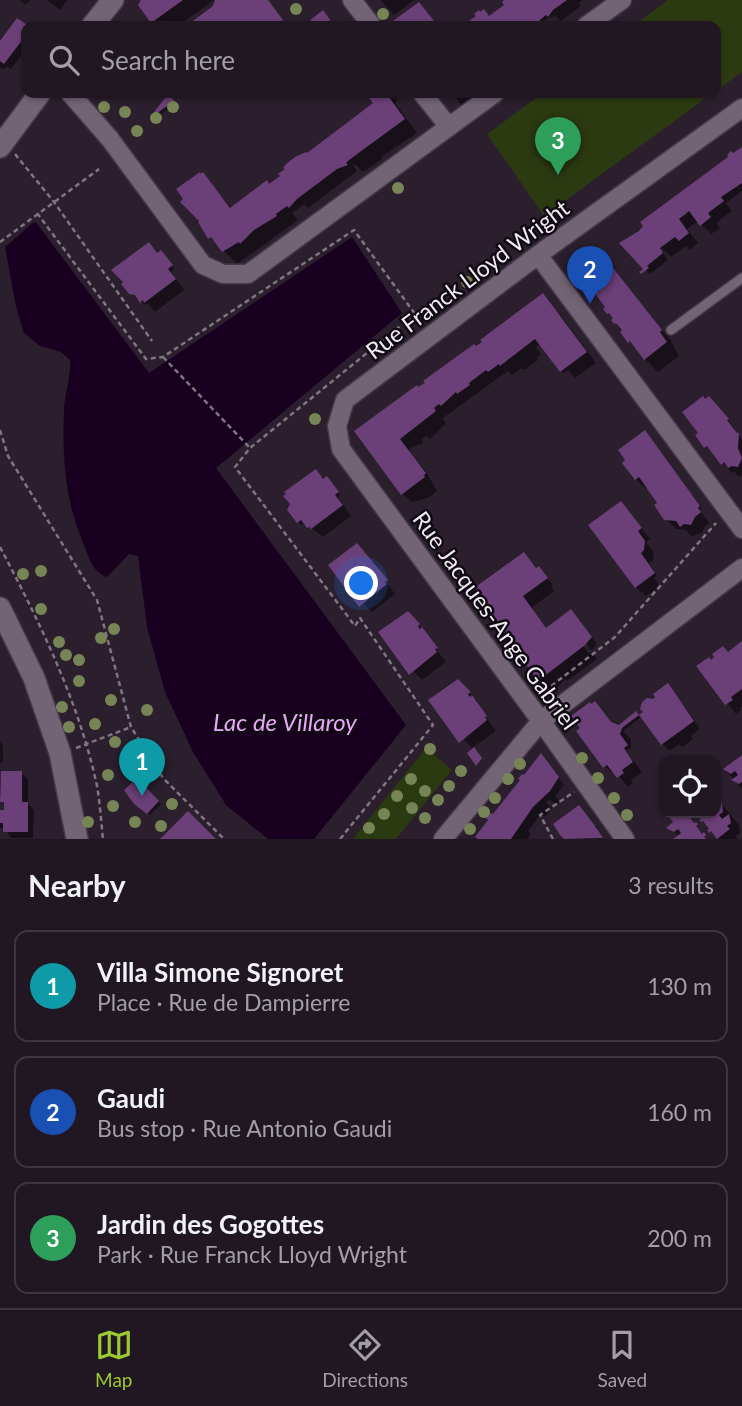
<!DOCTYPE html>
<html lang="en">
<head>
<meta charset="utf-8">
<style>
  :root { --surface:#201722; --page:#2d242f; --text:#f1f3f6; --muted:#a29fa5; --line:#3d3640; --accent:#9cca31 }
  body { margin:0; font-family:Lato,sans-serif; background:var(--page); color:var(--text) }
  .controls { position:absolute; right:21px; bottom:21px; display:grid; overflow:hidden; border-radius:14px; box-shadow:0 2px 5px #0004 }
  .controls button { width:63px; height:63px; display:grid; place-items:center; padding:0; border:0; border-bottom:2px solid var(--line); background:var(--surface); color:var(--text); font:35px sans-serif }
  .you { position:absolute; left:362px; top:584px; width:24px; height:24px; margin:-18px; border:5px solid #fff; border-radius:50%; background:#1a73e8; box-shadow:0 0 0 10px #1a73e833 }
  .badge { display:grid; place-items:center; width:46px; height:46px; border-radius:50%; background:var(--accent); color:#fff; font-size:23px; font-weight:700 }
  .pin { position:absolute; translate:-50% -58px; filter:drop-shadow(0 2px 4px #0008) }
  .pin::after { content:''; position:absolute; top:37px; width:24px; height:21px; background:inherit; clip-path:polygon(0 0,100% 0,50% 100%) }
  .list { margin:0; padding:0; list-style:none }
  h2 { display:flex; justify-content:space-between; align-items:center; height:91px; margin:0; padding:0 28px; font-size:30px }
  h2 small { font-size:23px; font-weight:400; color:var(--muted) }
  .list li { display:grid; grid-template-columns:46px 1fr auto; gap:21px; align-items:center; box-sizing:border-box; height:112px; margin:0 14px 14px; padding:0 14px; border:2px solid var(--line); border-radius:14px }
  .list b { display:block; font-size:26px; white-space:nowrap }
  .list p { margin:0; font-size:23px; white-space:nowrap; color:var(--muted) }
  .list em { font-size:23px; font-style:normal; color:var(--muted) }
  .icon { flex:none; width:38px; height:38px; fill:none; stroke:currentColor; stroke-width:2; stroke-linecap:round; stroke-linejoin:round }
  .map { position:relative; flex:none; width:742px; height:839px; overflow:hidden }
  .search { position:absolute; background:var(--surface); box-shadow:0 2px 5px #0004; left:21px; right:21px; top:21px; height:77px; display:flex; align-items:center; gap:18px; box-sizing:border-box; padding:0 24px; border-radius:14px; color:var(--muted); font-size:26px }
  .sheet { height:469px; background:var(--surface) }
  nav { display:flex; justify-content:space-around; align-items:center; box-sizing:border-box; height:98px; border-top:2px solid var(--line); background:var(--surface); font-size:19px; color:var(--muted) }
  nav a { display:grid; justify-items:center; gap:4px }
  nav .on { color:var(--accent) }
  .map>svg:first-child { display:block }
  .green { fill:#2c3a12 }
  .water { fill:#190020 }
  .shadow { fill:#0007 }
  .building { fill:#6b3f77 }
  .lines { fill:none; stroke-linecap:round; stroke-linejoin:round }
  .lane-casing { stroke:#443a47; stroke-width:12 }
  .street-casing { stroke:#443a47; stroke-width:21 }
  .secondary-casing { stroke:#443a47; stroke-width:24 }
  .path { stroke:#807582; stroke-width:2.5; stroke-dasharray:5 3.5; stroke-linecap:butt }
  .lane { stroke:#726375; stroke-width:9 }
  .street { stroke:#726375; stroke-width:18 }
  .secondary { stroke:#726375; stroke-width:21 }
  .tree { fill:#778556 }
  .labels { text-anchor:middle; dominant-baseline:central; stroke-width:5; stroke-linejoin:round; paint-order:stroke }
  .street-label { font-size:23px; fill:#f2eaf4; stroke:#100b12 }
  .water-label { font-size:24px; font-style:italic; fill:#e9a7f9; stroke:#100b12 }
</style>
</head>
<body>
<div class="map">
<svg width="742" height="839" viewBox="0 0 742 839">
  <rect width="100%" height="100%" fill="#2b1f2e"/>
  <path class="green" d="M 668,0 L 742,0 L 742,72 L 716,91 L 716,26 L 633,26 Z
    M 543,93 L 713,93 L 544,216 L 487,134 Z
    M 426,748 L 452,770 L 396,839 L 353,839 Z"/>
  <path class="water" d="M 35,221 L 149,373 L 352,237 L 402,313 L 216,468 L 406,725 L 314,839 L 268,839 L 226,805 L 193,752 L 165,692 L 147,627 L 138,556 L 129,554 L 107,577 C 94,573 90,560 85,548 C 65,501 62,460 64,409 C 65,392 71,377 70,360 L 61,352 L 40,346 L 24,333 L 16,307 L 5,247 Z"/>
  <path class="shadow" d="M 19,0 L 30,0 L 26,5 Z
    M 47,0 L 67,0 L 60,10 Z
    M 144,0 L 214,0 L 178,26 L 157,26 L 140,5 Z
    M 219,0 L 266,0 L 284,26 L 189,26 L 215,7 Z
    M 381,0 L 414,0 L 394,15 Z
    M 507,0 L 583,0 L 579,3 L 581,6 L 561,21 L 554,15 L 552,18 L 550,17 L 544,21 L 548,26 L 465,26 L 484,12 L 490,18 L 507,5 Z
    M 18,20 L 26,26 L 26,49 L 11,69 L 6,66 L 4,69 L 0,68 L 0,44 Z
    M 367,93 L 393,93 L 398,101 L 395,103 L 417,133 L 381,157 L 382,159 L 363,172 L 355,164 L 353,165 L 357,171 L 308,208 L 304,204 L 292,213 L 298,220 L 237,264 L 224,251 L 178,190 L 213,187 L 234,211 L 282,176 L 285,171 L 284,169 L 305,154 L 307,155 L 375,104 Z
    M 450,93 L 485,93 L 465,108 Z
    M 169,95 L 176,104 L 154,119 L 153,117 Z
    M 742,157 L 742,191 L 726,203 L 732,211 L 716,223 L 720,228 L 711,234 L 698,221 L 687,229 L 698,243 L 690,250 L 686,246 L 671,257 L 662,248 L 661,250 L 668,260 L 650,274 L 644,268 L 645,227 L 670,201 L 685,216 L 687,214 L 674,198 Z
    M 158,254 L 164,255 L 174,269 L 171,272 L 184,290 L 155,312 L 147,303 L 144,305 L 114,271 Z
    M 548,302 L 561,316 L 584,347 L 559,365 L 562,367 L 586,349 L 596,363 L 575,378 L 568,370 L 564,373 L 561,371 L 541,343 L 536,347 L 541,354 L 537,358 L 538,360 L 524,370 L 522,368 L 512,375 L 508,371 L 443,418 L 446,423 L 430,439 L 426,436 L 422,439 L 423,443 L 410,448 L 410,452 L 425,470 L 437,491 L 428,498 L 412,502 L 403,494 L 356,431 Z
    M 644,311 L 670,339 L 679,356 L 658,372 L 645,359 Z
    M 724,414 L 742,440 L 742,475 L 739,477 L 734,471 L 732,473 L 697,435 Z
    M 624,463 L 687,490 L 701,506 L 700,511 L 709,523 L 704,527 L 702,533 L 691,536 L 686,530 L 676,529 L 665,518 L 659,503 L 648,487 L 646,489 L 636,479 Z
    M 315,471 L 325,480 L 330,481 L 340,495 L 338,497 L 351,516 L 323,537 L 304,522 L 301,525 L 291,512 Z
    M 621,503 L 650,539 L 646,542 L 654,553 L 653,560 L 649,563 L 657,575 L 654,578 L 660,586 L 646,596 L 636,587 Z
    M 359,547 L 378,567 L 376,568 L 395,594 L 372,612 L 360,600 L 358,601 L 363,608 L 360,605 L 337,574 L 340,572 L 333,563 Z
    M 524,554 L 553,585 L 551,586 L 554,591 L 530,609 L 545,630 L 571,611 L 597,644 L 592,651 L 577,632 L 575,634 L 589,654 L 591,652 L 597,659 L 567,681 L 565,679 L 555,690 L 552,687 L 550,689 L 537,676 L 510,640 Z
    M 410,616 L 428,635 L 426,637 L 446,662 L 422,680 L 410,668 L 408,669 L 413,676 L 410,674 L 387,642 L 390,640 L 383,631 L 398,620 L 400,622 Z
    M 742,643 L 742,706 L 740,708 L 741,710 L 736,714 L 699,667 L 728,654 Z
    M 461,684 L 479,703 L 477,705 L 496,731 L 472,748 L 460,735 L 458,737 L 463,744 L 460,741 L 430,701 L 448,688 L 450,689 Z
    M 682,703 L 700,728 L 691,736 L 693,739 L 682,747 L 679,744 L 670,751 L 661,742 Z
    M 636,714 L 640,718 L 623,731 L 631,739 L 631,748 L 626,751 L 642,772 L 631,780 L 633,783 L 628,787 L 614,770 L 611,772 L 601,762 L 611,724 L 619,727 Z
    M 0,742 L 3,745 L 3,762 L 0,762 Z
    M 742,757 L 742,789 L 725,769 Z
    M 21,773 L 28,779 L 28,804 L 34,810 L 33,838 L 11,838 L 5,829 L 0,828 L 0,812 L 5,811 L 6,805 L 0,798 L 0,781 Z
    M 556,774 L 564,785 L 555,796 L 559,800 L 556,804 L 549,799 L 546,803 L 552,808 L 545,817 L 541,814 L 528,831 L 531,834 L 527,839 L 480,839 Z
    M 137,780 L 161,804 L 150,815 L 139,807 Z
    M 716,797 L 739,825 L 740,833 L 736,836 L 738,839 L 719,839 L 700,813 L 716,813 Z
    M 668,813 L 686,813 L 705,839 L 677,839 L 679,836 L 669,828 L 676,823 Z
    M 556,824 L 596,826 L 598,828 L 597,831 L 603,839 L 567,839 Z"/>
  <path class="building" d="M 141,0 L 183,0 L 151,23 L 138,5 Z
    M 215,0 L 268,0 L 283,20 L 275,26 L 186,26 L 213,6 Z
    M 504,0 L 567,0 L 553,10 L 548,17 L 546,15 L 540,20 L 537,26 L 462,26 L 476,16 L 474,14 L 479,10 L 480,12 L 484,9 L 489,16 L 504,5 L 502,2 Z
    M 419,2 L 438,26 L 397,26 L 393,21 Z
    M 323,10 L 333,24 L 330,26 L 303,26 Z
    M 17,18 L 29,26 L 26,26 L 26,35 L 4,64 L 0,61 L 0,41 Z
    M 169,93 L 174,101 L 156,114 L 154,112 Z
    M 365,93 L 386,93 L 405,119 L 349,160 L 346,163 L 348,165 L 337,169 L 297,199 L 289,208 L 287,206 L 276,214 L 277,216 L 254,230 L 240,244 L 239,242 L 222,252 L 211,237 L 208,239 L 198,222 L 199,221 L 180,202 L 183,199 L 176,189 L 200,172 L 201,174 L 203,172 L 230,208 L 267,180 L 269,184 L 280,176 L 278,174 L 285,169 L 283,168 L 286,164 L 295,157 L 306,152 L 307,153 L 373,103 Z
    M 742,147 L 742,183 L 721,197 L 724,201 L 708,213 L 711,217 L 700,226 L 689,211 L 679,219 L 689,233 L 679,241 L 675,237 L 660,248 L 663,253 L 647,266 L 649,268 L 641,274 L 639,272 L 643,269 L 619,243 L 639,231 L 643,226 L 640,222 L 728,157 L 727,155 L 731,151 L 733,153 Z
    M 149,242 L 157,253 L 161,250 L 173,265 L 168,269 L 176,279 L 144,303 L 143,300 L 140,303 L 135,295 L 129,294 L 121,284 L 123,282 L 111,270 Z
    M 598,249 L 662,330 L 660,332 L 667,342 L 644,360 L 630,341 L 628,343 L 620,332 L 622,330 L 616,323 L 614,324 L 611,320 L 613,318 L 609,313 L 607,314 L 603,309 L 605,307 L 582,276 L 579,277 L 573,268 L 579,264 L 581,267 L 595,256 L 593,253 Z
    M 543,293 L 587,352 L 560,372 L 535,339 L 500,366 L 499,364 L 488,372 L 486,370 L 469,383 L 470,385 L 457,394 L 456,392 L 441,406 L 439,404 L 434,408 L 436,411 L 400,439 L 426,473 L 424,475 L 425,477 L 401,495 L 354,431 L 417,385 L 418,387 L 425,383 L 423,381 L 474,344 L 476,346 L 482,342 L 480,340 Z
    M 703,396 L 705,399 L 709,396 L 729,419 L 727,420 L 737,433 L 739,433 L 738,448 L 742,458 L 738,467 L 732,466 L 728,468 L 724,462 L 721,465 L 707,446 L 704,448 L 695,435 L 698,433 L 682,412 Z
    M 645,430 L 700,506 L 698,508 L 701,512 L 695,517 L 691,525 L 684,524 L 680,527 L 676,521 L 664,520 L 654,505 L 657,503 L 639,477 L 635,480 L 622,463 L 625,460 L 618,450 Z
    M 316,469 L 323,479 L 327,476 L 339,492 L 335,495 L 343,505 L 311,529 L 310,527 L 307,528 L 301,520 L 297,523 L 287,510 L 290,504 L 283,496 L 286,494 L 284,492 Z
    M 621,501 L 642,528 L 638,531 L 645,541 L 644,550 L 641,553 L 655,573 L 635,588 L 588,525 Z
    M 357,543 L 388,580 L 385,582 L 387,584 L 359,607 L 328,565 Z
    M 524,552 L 536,568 L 539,566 L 548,578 L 523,596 L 546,628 L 571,609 L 592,637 L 585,645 L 538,681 L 474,593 L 477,591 L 474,588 Z
    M 408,611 L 420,624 L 418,626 L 420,629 L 422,627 L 438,648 L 435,649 L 437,652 L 409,675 L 378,632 Z
    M 742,641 L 742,689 L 731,697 L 733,700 L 725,705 L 696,666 L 709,657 L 711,660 L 714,657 L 712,654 L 723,646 L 728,652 Z
    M 458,679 L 471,692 L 468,694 L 470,697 L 472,695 L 487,716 L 485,717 L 487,720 L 459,743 L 428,700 Z
    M 668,683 L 694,721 L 661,745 L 639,715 L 643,712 L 640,709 L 642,702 L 647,698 L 653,699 L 655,697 L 653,694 Z
    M 595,701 L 611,722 L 619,725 L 636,711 L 639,715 L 622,728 L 620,734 L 628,745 L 624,748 L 633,762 L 622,770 L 624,773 L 617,778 L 607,765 L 603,768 L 576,731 L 580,728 L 571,716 L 590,702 L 591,704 Z
    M 474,747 L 482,758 L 476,766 L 467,753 Z
    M 541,753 L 559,777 L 550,791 L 533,807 L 511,839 L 478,839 L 475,837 L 488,820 L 486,818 L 490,813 L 493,814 L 520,780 L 518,779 L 522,774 L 524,775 Z
    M 742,755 L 742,782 L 739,784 L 731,780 L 738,775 L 735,771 L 731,774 L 723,769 Z
    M 1,771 L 22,771 L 22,802 L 28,802 L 28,832 L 3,832 L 3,823 L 0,823 L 0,810 L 4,810 L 4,802 L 0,802 Z
    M 137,778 L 159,801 L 147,814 L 134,804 L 124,790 Z
    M 722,803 L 723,812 L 719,815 L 722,819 L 729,814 L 731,823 L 727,826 L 730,829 L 717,839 L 711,831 L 709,833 L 707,830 L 709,829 L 703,821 L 701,822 L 699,820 L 701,818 L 697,813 L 716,813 L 716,807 Z
    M 579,805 L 595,826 L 603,838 L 564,839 L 560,835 L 553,824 Z
    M 188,811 L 216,839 L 160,839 Z
    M 666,813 L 691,813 L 688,815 L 694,823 L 696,822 L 698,824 L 696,826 L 702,834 L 704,832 L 706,835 L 704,837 L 706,839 L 673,839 L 681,833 L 678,829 L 674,832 L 666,828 L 673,822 Z"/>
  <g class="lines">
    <g class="lane-casing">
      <path id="lane" d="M 671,330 L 742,278"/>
    </g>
    <g class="street-casing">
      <path id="street" d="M 352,0 L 372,26
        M 586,26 L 622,0
        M 70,93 L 110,139 L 203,265 L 223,274 L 248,274 L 495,93
        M 422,93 L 449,127
        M 538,255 L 742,529
        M 443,839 L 541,721 L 742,568
        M 625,839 L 541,721 L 341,449 L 337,426 L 345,400 L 538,255 L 742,108"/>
    </g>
    <g class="secondary-casing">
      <path id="secondary" d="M 92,26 L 113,0
        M 0,147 L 40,93
        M 0,608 L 34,678 L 60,753 L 77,839"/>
    </g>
    <path class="path" d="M 15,154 L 54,202 L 152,341
      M 37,213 L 146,359 L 163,357 L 354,230 L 415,314 L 250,448 L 235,467 L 355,626 L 360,618 L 433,725 L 340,839
      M 0,242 L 99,169
      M 163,357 L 250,448
      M 0,430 L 8,456 L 97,600 L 131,727 L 163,778 L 224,839
      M 0,547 C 40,623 79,702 97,786 C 100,803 101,821 103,839
      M 536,687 L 546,690 L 615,637 L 716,523
      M 76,748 L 131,727
      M 553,839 L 540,815 L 574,792"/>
    <use href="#lane" class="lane"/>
    <use href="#street" class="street"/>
    <use href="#secondary" class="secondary"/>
  </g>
  <g class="tree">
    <circle cx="296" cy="9" r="6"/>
    <circle cx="383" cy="14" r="6"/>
    <circle cx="104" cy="107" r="6"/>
    <circle cx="173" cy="107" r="6"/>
    <circle cx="125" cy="112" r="6"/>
    <circle cx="156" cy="118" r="6"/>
    <circle cx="137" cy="131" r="6"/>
    <circle cx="398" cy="188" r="6"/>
    <circle cx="467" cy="282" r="6"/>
    <circle cx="315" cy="419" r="6"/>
    <circle cx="41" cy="571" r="6"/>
    <circle cx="23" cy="574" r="6"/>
    <circle cx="41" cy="609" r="6"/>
    <circle cx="114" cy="629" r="6"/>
    <circle cx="101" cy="638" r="6"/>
    <circle cx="59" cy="642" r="6"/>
    <circle cx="66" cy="655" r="6"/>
    <circle cx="79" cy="660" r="6"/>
    <circle cx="79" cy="681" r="6"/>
    <circle cx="111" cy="700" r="6"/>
    <circle cx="62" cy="707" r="6"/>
    <circle cx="147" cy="710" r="6"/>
    <circle cx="95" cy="724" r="6"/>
    <circle cx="69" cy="727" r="6"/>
    <circle cx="115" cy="742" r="6"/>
    <circle cx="430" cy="749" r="6"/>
    <circle cx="582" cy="758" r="6"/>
    <circle cx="140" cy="760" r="6"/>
    <circle cx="520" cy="764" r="6"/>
    <circle cx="461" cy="771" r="6"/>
    <circle cx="108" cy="775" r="6"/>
    <circle cx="598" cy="778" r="6"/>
    <circle cx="411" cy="779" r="6"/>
    <circle cx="508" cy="779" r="6"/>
    <circle cx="449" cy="786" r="6"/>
    <circle cx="425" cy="791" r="6"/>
    <circle cx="397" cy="796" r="6"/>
    <circle cx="495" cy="798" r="6"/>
    <circle cx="614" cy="798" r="6"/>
    <circle cx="438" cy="800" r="6"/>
    <circle cx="172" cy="804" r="6"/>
    <circle cx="113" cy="806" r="6"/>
    <circle cx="412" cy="808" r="6"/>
    <circle cx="484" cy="812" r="6"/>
    <circle cx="384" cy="814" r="6"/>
    <circle cx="627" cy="815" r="6"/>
    <circle cx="425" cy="818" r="6"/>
    <circle cx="88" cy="822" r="6"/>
    <circle cx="135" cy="822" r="6"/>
    <circle cx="161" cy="826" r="6"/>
    <circle cx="369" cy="828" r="6"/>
    <circle cx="470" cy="829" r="6"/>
  </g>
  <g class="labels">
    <g class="street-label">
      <text transform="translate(467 279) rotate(-37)">Rue Franck Lloyd Wright</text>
      <text transform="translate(496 620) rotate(54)">Rue Jacques-Ange Gabriel</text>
    </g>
    <g class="water-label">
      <text x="285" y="721">Lac de Villaroy</text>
    </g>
  </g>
</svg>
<div class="controls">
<button><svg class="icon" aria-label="locate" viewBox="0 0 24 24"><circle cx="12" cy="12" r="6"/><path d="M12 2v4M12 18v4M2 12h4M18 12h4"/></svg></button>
</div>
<div class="you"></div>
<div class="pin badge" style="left:142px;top:796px;background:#0f9aa8">1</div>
<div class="pin badge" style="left:590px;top:304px;background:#1a4fb4">2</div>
<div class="pin badge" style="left:558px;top:175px;background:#2e9e5b">3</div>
<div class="search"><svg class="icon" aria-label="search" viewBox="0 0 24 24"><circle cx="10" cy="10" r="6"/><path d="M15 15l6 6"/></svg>Search here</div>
</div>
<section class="sheet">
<h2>Nearby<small>3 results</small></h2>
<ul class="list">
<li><span class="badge" style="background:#0f9aa8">1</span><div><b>Villa Simone Signoret</b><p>Place · Rue de Dampierre</p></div><em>130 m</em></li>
<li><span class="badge" style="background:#1a4fb4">2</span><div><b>Gaudi</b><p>Bus stop · Rue Antonio Gaudi</p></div><em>160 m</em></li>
<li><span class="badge" style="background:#2e9e5b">3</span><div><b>Jardin des Gogottes</b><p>Park · Rue Franck Lloyd Wright</p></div><em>200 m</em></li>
</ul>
</section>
<nav>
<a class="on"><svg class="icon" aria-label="map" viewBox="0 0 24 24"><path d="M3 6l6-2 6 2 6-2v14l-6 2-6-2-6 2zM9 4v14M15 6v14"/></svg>Map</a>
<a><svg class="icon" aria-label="directions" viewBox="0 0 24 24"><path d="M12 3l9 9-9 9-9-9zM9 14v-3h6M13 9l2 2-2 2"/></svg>Directions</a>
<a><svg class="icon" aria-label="saved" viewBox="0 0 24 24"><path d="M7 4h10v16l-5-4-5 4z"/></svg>Saved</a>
</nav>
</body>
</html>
